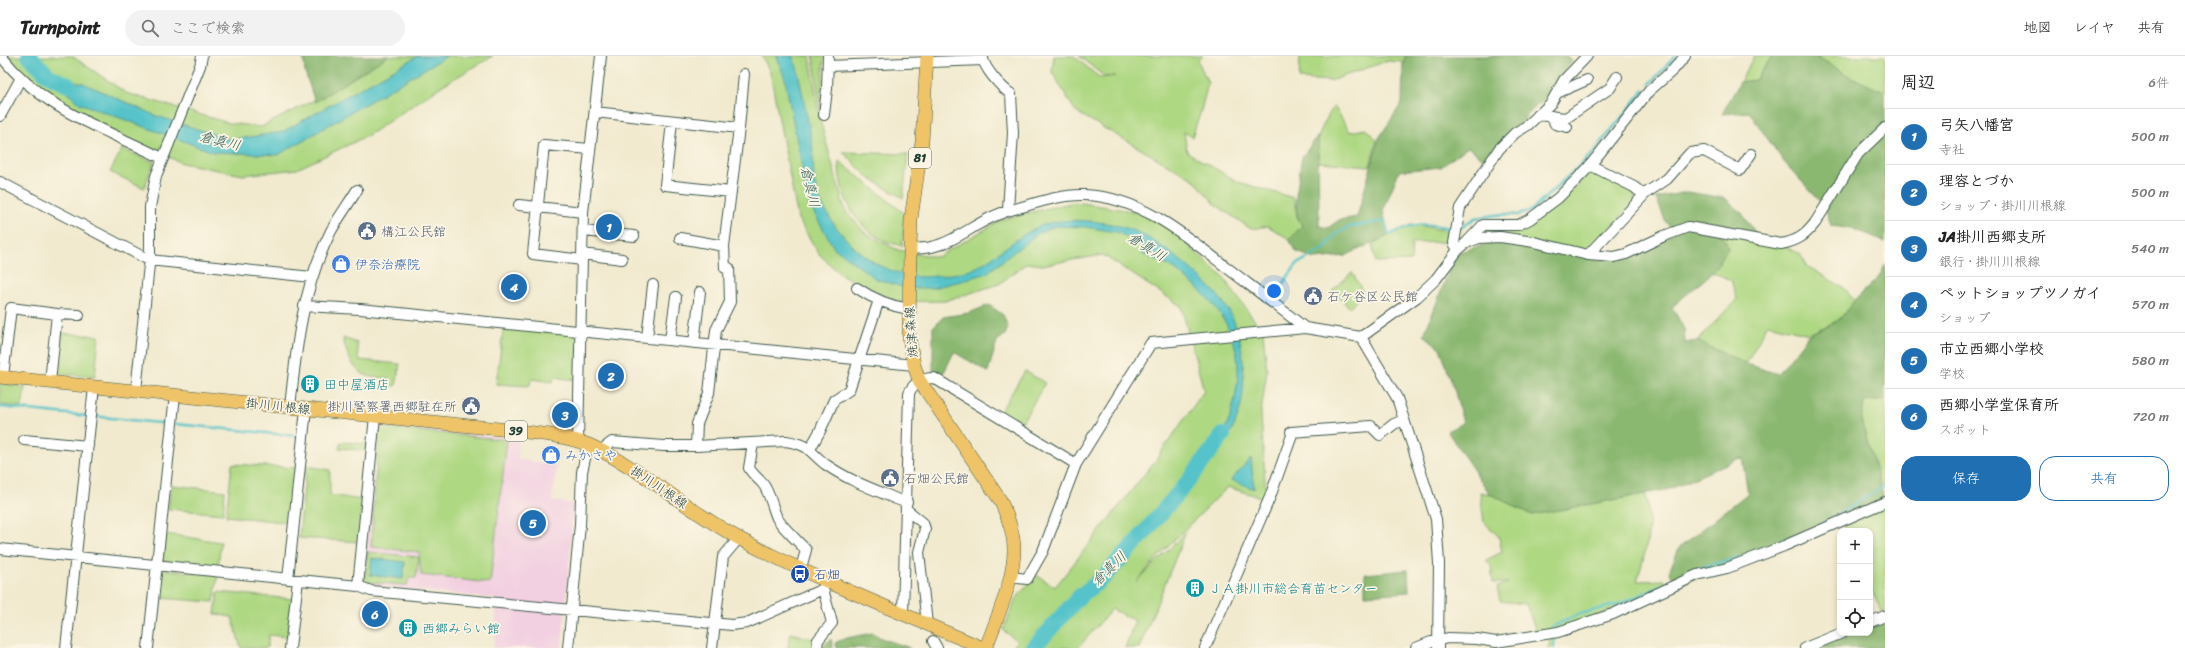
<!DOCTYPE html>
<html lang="ja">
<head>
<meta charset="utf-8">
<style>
  :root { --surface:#fff; --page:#f2f2f2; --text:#222; --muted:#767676; --line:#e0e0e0; --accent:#1f6fb2 }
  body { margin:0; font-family:Sriracha,"Klee One",sans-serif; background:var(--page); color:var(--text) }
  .controls { position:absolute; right:12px; bottom:12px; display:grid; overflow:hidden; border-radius:8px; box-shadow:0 2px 6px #0003 }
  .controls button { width:36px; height:36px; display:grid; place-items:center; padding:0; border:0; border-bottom:1px solid var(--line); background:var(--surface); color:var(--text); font:20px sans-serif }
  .you { position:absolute; left:1274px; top:235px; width:14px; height:14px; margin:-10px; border:3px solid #fff; border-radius:50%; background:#1a73e8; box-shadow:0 0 0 6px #1a73e833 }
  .badge { display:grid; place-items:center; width:26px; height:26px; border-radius:50%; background:var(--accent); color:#fff; font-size:13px; font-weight:700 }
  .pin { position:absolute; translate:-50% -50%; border:2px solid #fff; box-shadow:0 1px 4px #0006 }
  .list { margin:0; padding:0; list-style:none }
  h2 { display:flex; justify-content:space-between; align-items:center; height:52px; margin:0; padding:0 16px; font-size:17px }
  h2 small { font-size:13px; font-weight:400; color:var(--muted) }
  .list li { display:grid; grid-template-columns:26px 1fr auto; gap:12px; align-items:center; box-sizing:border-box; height:56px; padding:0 16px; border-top:1px solid var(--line) }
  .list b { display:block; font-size:15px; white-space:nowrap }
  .list p { margin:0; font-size:13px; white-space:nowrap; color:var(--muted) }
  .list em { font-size:13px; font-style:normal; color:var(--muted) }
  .actions { display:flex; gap:8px; padding:12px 16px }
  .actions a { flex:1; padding:9px 0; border:1px solid var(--accent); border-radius:16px; text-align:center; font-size:14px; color:var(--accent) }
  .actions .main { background:var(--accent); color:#fff }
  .icon { flex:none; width:22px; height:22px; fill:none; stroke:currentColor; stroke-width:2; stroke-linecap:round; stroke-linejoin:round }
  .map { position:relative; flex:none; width:1885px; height:592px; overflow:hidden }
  header { display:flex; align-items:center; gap:24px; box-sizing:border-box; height:56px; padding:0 20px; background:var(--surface); border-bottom:1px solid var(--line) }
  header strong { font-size:19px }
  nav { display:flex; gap:22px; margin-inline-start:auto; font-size:14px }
  .search { width:280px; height:36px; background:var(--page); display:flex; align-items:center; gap:10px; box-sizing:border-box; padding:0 14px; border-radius:22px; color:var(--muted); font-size:15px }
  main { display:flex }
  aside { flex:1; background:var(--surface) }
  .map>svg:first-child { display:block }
  .built { fill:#f2cfe1 }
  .green { fill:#afd883; stroke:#678a5c }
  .forest { fill:#8bb871; stroke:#557a52 }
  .water { fill:#55c3c9; stroke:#3a807e }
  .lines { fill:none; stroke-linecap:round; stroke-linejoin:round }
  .stream { stroke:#55c3c9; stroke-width:2.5 }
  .river { stroke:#55c3c9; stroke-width:16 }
  .minor-casing { stroke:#3e574b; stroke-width:12 }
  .major-casing { stroke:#3e574b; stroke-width:14 }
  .minor { stroke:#fff; stroke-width:10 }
  .major { stroke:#efc469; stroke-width:13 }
  .labels { text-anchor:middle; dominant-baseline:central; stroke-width:3.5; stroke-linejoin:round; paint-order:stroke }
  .shield { fill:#fcf5e5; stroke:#617469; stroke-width:1 }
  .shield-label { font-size:12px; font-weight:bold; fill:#1f3d34 }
  .service-label { font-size:13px; fill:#4e5e75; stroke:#fcf5e5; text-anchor:start }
  .shop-label { font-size:13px; fill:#366cbe; stroke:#fcf5e5; text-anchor:start }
  .street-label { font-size:13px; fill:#1f3d34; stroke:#fcf5e5 }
  .culture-label { font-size:13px; fill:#0d838f; stroke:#fcf5e5; text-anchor:start }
  .transit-label { font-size:13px; fill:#164399; stroke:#fcf5e5; text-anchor:start }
  .water-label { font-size:14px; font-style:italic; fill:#2c5e59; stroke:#fcf5e5 }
</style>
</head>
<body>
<header>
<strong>Turnpoint</strong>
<div class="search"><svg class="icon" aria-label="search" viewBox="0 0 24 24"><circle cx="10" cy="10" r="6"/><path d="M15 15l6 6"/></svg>ここで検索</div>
<nav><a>地図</a><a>レイヤ</a><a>共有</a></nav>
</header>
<main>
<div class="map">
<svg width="1885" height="592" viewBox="0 0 1885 592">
  <rect width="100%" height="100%" fill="#fcf5e5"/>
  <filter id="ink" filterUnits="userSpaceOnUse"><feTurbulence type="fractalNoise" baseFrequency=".025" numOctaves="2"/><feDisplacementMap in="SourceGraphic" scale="8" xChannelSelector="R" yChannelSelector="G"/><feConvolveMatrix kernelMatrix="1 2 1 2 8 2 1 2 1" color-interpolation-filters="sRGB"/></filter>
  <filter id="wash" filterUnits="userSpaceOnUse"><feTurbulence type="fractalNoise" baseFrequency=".012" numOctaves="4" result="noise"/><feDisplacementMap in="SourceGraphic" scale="16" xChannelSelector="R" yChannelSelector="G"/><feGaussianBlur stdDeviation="0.9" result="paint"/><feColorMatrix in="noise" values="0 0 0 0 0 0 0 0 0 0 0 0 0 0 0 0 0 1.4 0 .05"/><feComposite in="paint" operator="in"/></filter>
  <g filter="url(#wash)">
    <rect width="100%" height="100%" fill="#f1eacf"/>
    <path class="built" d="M 380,368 L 518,383 L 518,403 L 557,410 L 552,445 L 574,448 L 562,592 L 494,592 L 497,543 L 365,529 L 362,526 Z"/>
    <path class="green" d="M 1,0 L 72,0 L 126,37 L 229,67 L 261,71 L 328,37 L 387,0 L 493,0 L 443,29 L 367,80 L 297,113 L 243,119 L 182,107 L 54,49 Z
      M 762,0 L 810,0 L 820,64 L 845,154 L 866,178 L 898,194 L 937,201 L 1003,163 L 1075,146 L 1132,155 L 1153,163 L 1177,179 L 1222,220 L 1263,276 L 1267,314 L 1261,357 L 1266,443 L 1228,431 L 1165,493 L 1136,526 L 1186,476 L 1139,592 L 1125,592 L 1135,565 L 1112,553 L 1078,592 L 1013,592 L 1017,585 L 1003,574 L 1016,543 L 1036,519 L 1055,531 L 1155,405 L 1204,335 L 1181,250 L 1103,199 L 1042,209 L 1027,207 L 999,228 L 945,245 L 898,246 L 869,234 L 839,217 L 819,198 L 798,163 L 770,16 Z
      M 813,0 L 824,0 L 821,56 Z
      M 1054,0 L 1074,0 L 1100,22 L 1115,20 L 1105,21 L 1079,0 L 1203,0 L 1198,5 L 1208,27 L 1201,55 L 1192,81 L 1184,76 L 1187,96 L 1238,126 L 1294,142 L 1297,160 L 1302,170 L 1289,183 L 1268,170 L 1251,173 L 1216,149 L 1193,123 L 1076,56 L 1052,16 Z
      M 1300,0 L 1406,0 L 1403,6 L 1387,5 L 1330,25 L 1299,23 Z
      M 1754,0 L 1772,0 L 1756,24 L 1740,26 Z
      M 1816,0 L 1885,0 L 1885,35 C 1863,33 1835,11 1816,0 Z
      M 1334,50 L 1350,76 L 1366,73 L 1377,84 L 1370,110 L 1319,106 C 1315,80 1321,72 1334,50 Z
      M 122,93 L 154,106 L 144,132 L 110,116 Z
      M 843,96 L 908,98 L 903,142 L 869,122 Z
      M 839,105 L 905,158 L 902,190 C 895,188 886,186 879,182 C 852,167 838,134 839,105 Z
      M 1591,116 L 1635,136 L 1635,146 L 1590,195 L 1474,180 L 1490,168 L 1519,172 L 1564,142 Z
      M 1412,168 L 1449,175 L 1448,186 L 1412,187 L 1411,205 L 1376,206 L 1372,188 Z
      M 1719,177 L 1781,188 L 1800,198 L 1807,210 L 1844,232 L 1855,244 L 1839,264 L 1809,278 L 1768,268 L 1746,308 L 1697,285 L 1737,243 L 1731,224 L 1712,216 L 1718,210 L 1728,192 Z
      M 1352,216 L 1363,236 L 1350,252 L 1332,235 Z
      M 504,268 L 581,276 L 580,325 L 554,321 L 553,326 L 532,323 L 529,330 L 496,328 Z
      M 59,277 L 99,280 L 95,321 L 53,317 Z
      M 343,282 L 357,287 L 359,304 L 400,308 L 396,330 L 388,329 L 388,322 C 383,321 377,322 372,321 C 353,318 346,297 343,282 Z
      M 1025,315 L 1045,327 L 1021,368 L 1000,356 Z
      M 0,327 L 25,331 L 22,351 L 0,349 Z
      M 1885,343 L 1885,428 L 1880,429 L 1861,364 L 1864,346 Z
      M 379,371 L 507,384 L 490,527 L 421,519 L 419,496 L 371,491 Z
      M 341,386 L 368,388 L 367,395 L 339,392 Z
      M 232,408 L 297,412 L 292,467 L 226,460 Z
      M 306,410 L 330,414 L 330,439 L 362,444 L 359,486 L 299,482 Z
      M 171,429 L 225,435 L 223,458 L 168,453 Z
      M 1480,436 L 1490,438 L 1532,459 L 1645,438 C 1654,468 1646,496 1637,525 L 1665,524 L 1666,532 L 1558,576 L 1552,592 L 1548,592 L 1551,577 L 1537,578 L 1526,548 L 1500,545 L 1497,531 L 1508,527 L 1493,527 L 1491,510 L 1486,504 L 1502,496 L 1499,481 L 1484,466 Z
      M 1885,446 L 1885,555 L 1882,556 L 1870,530 L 1870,475 L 1846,475 L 1841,465 Z
      M 165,478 L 221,486 L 218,510 L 162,505 Z
      M 368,496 L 419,501 L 416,522 L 409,522 L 407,529 L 364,526 Z
      M 161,513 L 218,519 L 214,546 L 159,542 Z
      M 218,536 L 293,543 L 288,581 L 269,579 L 267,592 L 241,592 L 232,561 L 215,558 Z
      M 790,577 L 818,584 L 817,592 L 788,592 Z"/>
    <path class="forest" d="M 303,0 L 388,0 L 315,46 L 305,16 Z
      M 1406,0 L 1567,0 L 1572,5 L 1545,44 L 1534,51 L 1490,108 L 1468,91 L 1441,111 L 1399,115 L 1383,155 L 1389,179 L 1345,200 L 1315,203 L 1295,195 L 1289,183 L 1302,170 L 1297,160 L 1296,140 L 1302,101 L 1318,80 L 1319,170 L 1328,172 L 1339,164 L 1357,161 L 1379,82 L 1402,47 L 1403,6 Z
      M 1772,0 L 1816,0 L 1849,20 L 1879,34 L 1885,35 L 1885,187 C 1867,176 1851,172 1831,170 L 1825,151 L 1784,106 L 1749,56 L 1722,58 L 1740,26 L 1756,24 Z
      M 1687,136 L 1725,142 L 1741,156 L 1759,182 L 1717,177 L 1725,184 L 1728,192 L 1713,216 L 1672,251 L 1684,273 L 1685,287 L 1697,285 L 1746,308 L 1778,318 L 1809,278 L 1839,264 L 1855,244 L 1879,221 L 1885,209 L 1885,343 L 1864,346 L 1861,364 L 1885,446 L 1679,529 L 1669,516 L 1679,492 L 1748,437 L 1742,401 L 1670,433 L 1532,459 L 1490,438 L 1447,375 L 1463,367 L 1455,336 L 1440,292 L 1424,279 L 1456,197 L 1501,184 L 1598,204 L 1674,177 L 1666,166 L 1656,142 Z
      M 989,249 L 1003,259 L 1008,271 L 1005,279 L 997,285 L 988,316 L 954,296 L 941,322 L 933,317 L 933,271 L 943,261 L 969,257 Z
      M 1408,514 L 1409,536 L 1365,539 L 1365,518 Z
      M 1881,562 L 1885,569 L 1885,592 L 1805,592 L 1842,577 L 1870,577 L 1870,566 Z
      M 873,577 L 881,582 L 910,592 L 837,592 L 835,587 C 847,580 860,580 873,577 Z
      M 831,583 L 833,592 L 821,592 L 821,591 Z"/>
    <path class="water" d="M 418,0 L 447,0 L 278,99 L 213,96 L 79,47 L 49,20 L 83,27 L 154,59 L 231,84 L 282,76 Z
      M 777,0 L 792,0 L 797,11 C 802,36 808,62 812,87 C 814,103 812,121 817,136 C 828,167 856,200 887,213 C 896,217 910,220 919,221 C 932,221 964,218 975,212 C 998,200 1023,174 1049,167 C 1072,161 1115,166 1137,176 C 1166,190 1221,233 1233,263 C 1243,287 1245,310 1243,335 C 1240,372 1217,406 1187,426 C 1200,409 1215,391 1226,371 C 1231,361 1234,348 1236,336 C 1246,283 1219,247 1178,216 C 1168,208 1154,203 1142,198 L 1140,188 L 1117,176 L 1085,171 L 1055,170 L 1037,178 L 987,217 L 961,225 L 932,232 L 906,232 L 876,223 L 834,192 L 809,148 L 785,23 Z
      M 1251,402 L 1254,433 L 1231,424 Z
      M 372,502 L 405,506 L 403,523 L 370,519 Z"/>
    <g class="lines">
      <path class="stream" d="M 1650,28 L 1675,0
        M 1460,172 L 1475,162 L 1504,158 L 1518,159 L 1532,154 L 1592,98 L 1644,34
        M 1274,240 L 1297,208 L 1324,193 L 1336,178 L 1349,171 L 1385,165 L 1389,179 C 1416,166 1424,166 1453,173
        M 0,351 L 87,360
        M 92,360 L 169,368
        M 175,368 L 297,380
        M 1820,469 L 1885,430
        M 1776,488 L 1794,480
        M 1552,571 L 1577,559 L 1622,547 L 1709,509 L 1740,502
        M 1554,592 L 1555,584"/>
      <path class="river" d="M 29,0 L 49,20 L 68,29
        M 1033,592 L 1080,540 L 1103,522 L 1139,483 L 1186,428 L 1223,379"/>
    </g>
  </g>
  <g filter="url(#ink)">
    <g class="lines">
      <g class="minor-casing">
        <path id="minor" d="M 1,0 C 43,54 103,72 162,102
          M 983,0 C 982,11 1002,32 1011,38 L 1013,77 L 1008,154
          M 828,10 L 983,4
          M 1557,37 L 1587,24
          M 595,56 L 739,72
          M 824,59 L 827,33 L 828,0
          M 1538,59 L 1566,62 L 1610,32 L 1617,21
          M 0,60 L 21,22
          M 1552,60 L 1555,68 L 1567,71
          M 672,66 L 665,129 L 731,136
          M 1590,109 L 1634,131 L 1644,139
          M 0,126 L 149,204 L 312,221
          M 519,149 L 583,156
          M 583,175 L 634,180
          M 680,182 L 724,190
          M 1467,186 L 1483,169 L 1518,169 L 1530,163 L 1558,142 L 1588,112 L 1649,35 L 1673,14 L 1685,0
          M 910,193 C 917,192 924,193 931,191 C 957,186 982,161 1011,154 C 1034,148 1060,138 1085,139 C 1140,141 1185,179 1226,211 C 1252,231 1279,251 1305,272
          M 1458,194 L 1454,187 L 1460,152 L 1499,93 L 1515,77 L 1528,69 L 1551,47 L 1564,24 L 1587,0
          M 582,198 L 622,203
          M 1588,199 L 1646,137 L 1667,123 L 1690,97 L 1704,95 L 1740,114 L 1751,98
          M 582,204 L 533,198 L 544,89 L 590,93
          M 857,232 C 873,243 890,250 909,253
          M 304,250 L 360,253 L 914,309
          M 57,258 L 79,259
          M 1361,281 L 1397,342 L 1436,463 L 1439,507 L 1438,592
          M 647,282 L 653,229
          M 670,284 L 676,241
          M 694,287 L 700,236
          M 3,321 L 11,252 L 57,258 L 50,326
          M 136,335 L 150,199 L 150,151 L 156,120 L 200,10 L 202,0
          M 290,352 C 296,291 303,230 331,175 C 339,161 349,147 357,134
          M 375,360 L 358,530 L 371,535 L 732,569 L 747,567 L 823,533 L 826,524
          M 1291,376 L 1371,370 L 1380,379 L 1394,368 L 1404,364
          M 24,384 L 88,390
          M 578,386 L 583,156 L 601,0
          M 753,387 L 749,412 C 753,419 758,422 763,428 C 769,435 773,453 777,462 C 782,471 798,485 806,494 L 801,512
          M 696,390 L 697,368 L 709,337 L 716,274 L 730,246 L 729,212 L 725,212 L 724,190 L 739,72 L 744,18
          M 810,393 L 820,375 L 834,344 L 849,334 L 879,244
          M 600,395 L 612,386 L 664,390 L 696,390 L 786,385 C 811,389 808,395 825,408 C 845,422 865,430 887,439 C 894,442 899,445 907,446
          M 907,454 L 923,467 L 925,473 L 919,496 L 927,568
          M 0,493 L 358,530
          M 1010,521 L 1027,523 L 1043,495 L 1076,408 L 1151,287 L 1305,272 L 1361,281 L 1417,241 L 1436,223 L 1458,194 L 1466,187 L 1479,182 L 1500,181 L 1534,186 L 1588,199 L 1614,201 L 1626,198 L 1664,180 L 1688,171 L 1781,188 C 1797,185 1805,180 1815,167 L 1858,98 L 1885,72
          M 288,523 L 306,353
          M 903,558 L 909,337 C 914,326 922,322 934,322 L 1076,408
          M 1870,566 L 1885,560
          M 933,585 L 937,592
          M 66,592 L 94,331
          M 148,592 L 175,339
          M 290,592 L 298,524
          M 568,592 L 580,469 L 582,416 L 588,389
          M 712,592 L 723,501 L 739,482
          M 817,592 L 818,584 L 832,567 L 823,533
          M 1205,592 L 1270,441 L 1291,382
          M 1416,592 L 1431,586 L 1448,582 L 1477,583 L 1496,586 L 1558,576 L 1613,558 L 1697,519 L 1727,512 L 1784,490 L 1885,446
          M 1805,592 L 1842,577"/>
      </g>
      <g class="major-casing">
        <path id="major" d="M 927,0 L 922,86 L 911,163 L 910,193 L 909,281 L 914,309 L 919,324 L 1000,444 C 1006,457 1011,468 1013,482 C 1019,515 997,560 986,592
          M 0,321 L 509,374 C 535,377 564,379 589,389 C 643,413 688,455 740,483 C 819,525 902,557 983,592"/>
      </g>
      <use href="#minor" class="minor"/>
      <use href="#major" class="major"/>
    </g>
  </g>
  <defs>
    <g id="civic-disc" transform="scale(1)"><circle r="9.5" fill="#5c6f8a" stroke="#fcf5e5"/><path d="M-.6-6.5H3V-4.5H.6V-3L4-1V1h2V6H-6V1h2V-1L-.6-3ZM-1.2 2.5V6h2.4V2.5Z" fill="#fff"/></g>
    <g id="shop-disc" transform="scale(1)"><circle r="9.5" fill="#3f7fe0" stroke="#fcf5e5"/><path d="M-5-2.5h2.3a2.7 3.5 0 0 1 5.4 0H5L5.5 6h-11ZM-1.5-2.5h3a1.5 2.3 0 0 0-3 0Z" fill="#fff"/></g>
    <g id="building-disc" transform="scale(1)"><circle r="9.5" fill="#0f9aa8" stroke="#fcf5e5"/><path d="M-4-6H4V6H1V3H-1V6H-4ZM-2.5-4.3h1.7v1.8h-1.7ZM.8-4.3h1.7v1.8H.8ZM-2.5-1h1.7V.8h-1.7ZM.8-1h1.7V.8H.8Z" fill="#fff"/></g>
    <g id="bus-disc" transform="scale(1)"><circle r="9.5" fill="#1a4fb4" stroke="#fcf5e5"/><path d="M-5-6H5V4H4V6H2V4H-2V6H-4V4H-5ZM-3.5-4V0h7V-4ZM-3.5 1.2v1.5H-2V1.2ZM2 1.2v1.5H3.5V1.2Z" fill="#fff"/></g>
  </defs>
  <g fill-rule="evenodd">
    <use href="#civic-disc" x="367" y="175"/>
    <use href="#shop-disc" x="341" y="208"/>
    <use href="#civic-disc" x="1313" y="240"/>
    <use href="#building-disc" x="310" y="328"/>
    <use href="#civic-disc" x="471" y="350"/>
    <use href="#shop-disc" x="551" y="399"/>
    <use href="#civic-disc" x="890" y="422"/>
    <use href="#bus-disc" x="800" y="518"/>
    <use href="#building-disc" x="1195" y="532"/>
    <use href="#building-disc" x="408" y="572"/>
  </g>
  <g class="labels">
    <g class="shield">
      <rect x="909" y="92" width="22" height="20" rx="3"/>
      <rect x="505" y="365" width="22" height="20" rx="3"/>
    </g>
    <g class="shield-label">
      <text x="920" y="102">81</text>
      <text x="516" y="375">39</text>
    </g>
    <g class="service-label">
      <text x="381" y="175">構江公民舘</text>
      <text x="1327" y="240">石ケ谷区公民館</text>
      <text x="457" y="350" text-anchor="end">掛川警察署西郷駐在所</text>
      <text x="904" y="422">石畑公民館</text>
    </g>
    <g class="shop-label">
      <text x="355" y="208">伊奈治療院</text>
      <text x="565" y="399">みかさや</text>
    </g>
    <g class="street-label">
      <text transform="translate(911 276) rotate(-94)">焼津森線</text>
      <text transform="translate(278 350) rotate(6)">掛川川根線</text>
      <text transform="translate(659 431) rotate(34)">掛川川根線</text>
    </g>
    <g class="culture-label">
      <text x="324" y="328">田中屋酒店</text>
      <text x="1209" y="532">ＪＡ掛川市総合育苗センター</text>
      <text x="422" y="572">西郷みらい館</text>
    </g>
    <g class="transit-label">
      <text x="814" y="518">石畑</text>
    </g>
    <g class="water-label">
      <text transform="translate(220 85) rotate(14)">倉真川</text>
      <text transform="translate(810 131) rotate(77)">倉真川</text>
      <text transform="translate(1147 191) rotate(32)">倉真川</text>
      <text transform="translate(1109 513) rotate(-44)">倉真川</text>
    </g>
  </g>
</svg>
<div class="controls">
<button>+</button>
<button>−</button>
<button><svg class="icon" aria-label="locate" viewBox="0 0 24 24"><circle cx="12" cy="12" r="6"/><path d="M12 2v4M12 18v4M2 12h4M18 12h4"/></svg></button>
</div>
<div class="you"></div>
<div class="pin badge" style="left:609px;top:171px">1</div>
<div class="pin badge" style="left:611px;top:320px">2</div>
<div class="pin badge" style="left:565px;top:359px">3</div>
<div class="pin badge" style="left:514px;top:231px">4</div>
<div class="pin badge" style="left:533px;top:467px">5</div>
<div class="pin badge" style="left:375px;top:558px">6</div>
</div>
<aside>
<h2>周辺<small>6件</small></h2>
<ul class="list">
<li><span class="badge">1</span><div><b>弓矢八幡宮</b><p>寺社</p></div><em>500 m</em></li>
<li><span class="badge">2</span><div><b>理容とづか</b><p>ショップ · 掛川川根線</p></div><em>500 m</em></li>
<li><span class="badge">3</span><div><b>JA掛川西郷支所</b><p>銀行 · 掛川川根線</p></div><em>540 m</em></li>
<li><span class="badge">4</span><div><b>ペットショップツノガイ</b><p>ショップ</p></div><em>570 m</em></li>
<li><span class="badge">5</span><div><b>市立西郷小学校</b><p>学校</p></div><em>580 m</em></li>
<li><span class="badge">6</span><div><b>西郷小学堂保育所</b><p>スポット</p></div><em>720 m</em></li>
</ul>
<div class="actions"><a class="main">保存</a><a>共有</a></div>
</aside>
</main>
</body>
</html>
